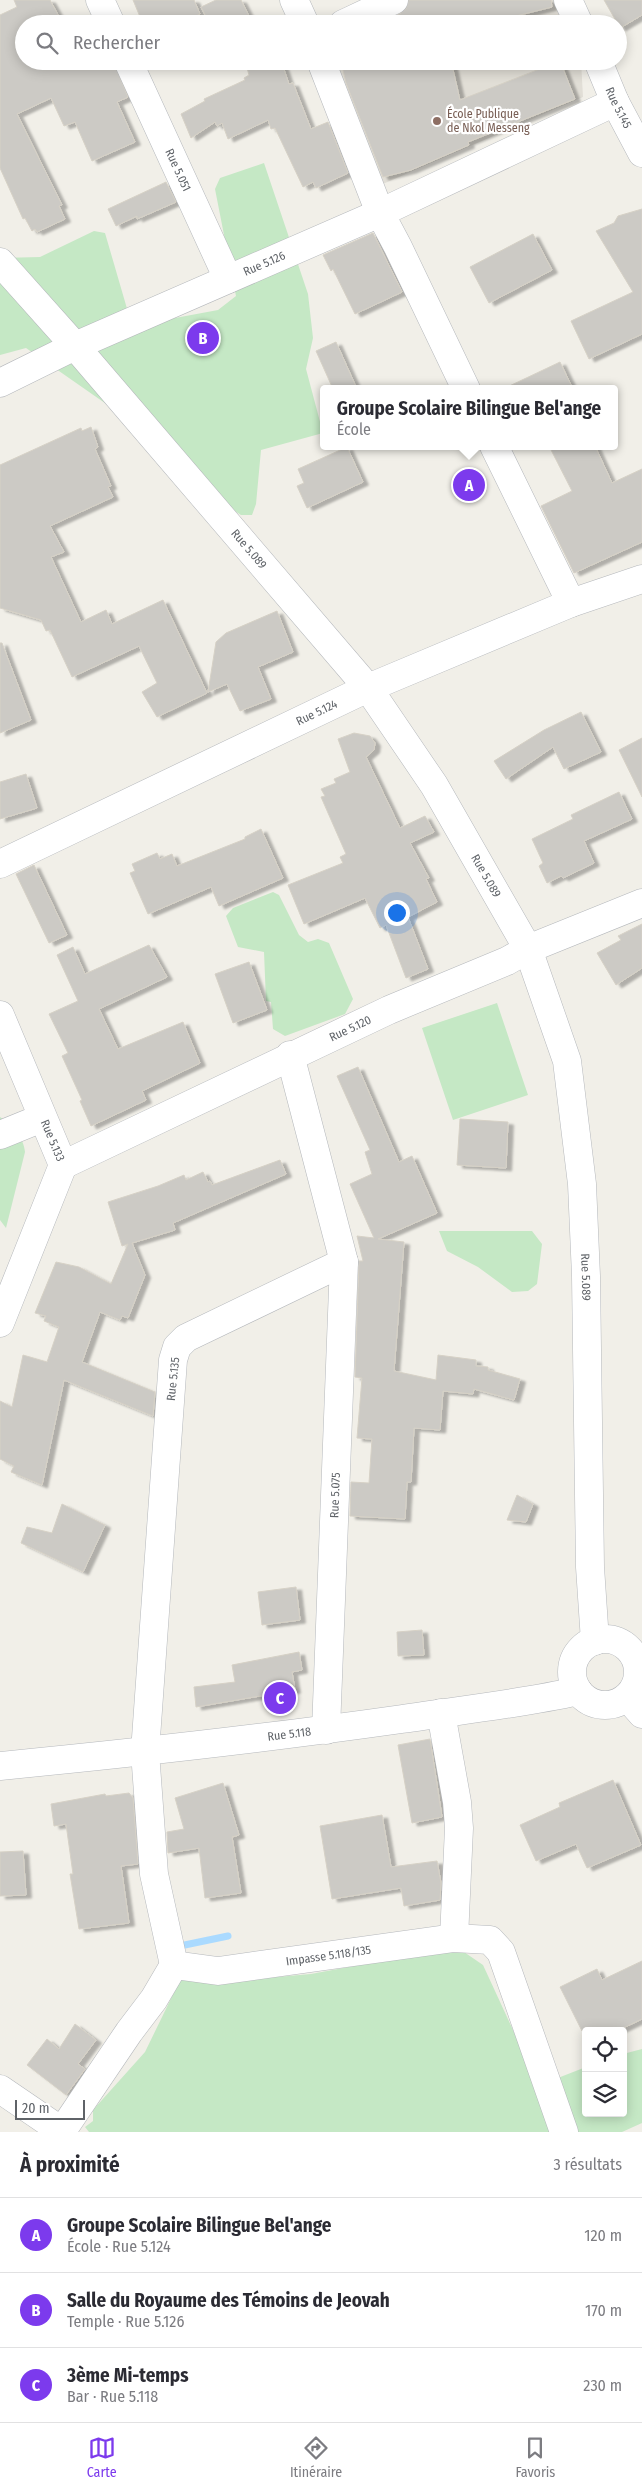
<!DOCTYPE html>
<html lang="fr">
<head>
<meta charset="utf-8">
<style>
  :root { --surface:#fff; --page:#f2f2f3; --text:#2b2b33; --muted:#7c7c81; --line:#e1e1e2; --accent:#7c3aed }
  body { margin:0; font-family:"Fira Sans Condensed",sans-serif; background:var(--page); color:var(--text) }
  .controls { position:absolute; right:15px; bottom:15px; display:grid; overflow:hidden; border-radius:5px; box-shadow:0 2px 12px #0003 }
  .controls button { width:45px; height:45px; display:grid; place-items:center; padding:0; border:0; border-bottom:1px solid var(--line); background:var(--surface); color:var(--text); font:25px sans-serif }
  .scale { position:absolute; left:15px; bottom:12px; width:70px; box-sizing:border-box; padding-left:5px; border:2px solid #5f6368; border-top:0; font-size:14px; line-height:18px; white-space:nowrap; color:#5f6368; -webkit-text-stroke:4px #fff; paint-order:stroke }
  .you { position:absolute; left:396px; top:912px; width:18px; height:18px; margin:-12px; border:4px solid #fff; border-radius:50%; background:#1a73e8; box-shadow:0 0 0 8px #1a73e833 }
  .badge { display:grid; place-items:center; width:32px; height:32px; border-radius:50%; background:var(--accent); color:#fff; font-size:16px; font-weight:700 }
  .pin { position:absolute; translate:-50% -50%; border:2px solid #fff; box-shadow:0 1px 5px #0006 }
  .popup { position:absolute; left:320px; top:385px; width:298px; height:65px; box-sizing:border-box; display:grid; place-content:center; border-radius:5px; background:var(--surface); filter:drop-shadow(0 1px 4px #0005); font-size:16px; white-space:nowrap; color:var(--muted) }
  .popup b { font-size:19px; color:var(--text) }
  .popup::after { content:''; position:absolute; left:50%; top:100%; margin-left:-10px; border:10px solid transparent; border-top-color:var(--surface) }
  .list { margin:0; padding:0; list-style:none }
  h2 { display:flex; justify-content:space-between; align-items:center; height:65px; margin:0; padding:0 20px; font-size:21px }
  h2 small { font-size:16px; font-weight:400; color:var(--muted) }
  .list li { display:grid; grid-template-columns:32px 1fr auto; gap:15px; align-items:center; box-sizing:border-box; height:75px; padding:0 20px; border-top:1px solid var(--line) }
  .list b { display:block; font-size:19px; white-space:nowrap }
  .list p { margin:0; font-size:16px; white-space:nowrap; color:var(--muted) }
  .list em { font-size:16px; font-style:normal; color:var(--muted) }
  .icon { flex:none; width:28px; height:28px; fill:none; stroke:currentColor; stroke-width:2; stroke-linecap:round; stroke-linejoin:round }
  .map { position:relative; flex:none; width:642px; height:2132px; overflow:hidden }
  .search { position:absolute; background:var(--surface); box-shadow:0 2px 12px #0003; left:15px; right:15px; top:15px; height:55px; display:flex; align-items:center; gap:12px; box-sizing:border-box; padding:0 18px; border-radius:28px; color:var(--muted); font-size:19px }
  .sheet { height:290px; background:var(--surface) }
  nav { display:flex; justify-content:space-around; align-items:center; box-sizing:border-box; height:70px; border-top:1px solid var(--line); background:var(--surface); font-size:14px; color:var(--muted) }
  nav a { display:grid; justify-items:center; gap:2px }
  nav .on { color:var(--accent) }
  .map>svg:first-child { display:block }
  .education { fill:#e1ded6 }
  .green { fill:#c5e8c5 }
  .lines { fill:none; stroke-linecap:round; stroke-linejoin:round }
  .stream { stroke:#aadaff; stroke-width:7 }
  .building { fill:#cccac5; stroke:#d6d1c6; filter:url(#shadow) }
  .minor-casing { stroke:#b5b8bc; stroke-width:29 }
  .tertiary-casing { stroke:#b5b8bc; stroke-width:29 }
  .minor { stroke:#fff; stroke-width:28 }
  .tertiary { stroke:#fff; stroke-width:28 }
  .education-dot { fill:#8d6e63; stroke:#fff; stroke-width:2 }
  .labels { text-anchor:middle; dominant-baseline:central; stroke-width:4.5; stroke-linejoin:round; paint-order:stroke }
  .street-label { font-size:12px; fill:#5f6368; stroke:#fff }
  .education-label { font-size:12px; fill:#785e54; stroke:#fff; text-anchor:start }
</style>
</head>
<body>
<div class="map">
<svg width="642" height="2132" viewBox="0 0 642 2132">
  <defs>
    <filter id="shadow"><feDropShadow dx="5.5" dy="3" stdDeviation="1" flood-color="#0004"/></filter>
  </defs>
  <rect width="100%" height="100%" fill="#f1efe8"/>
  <path class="education" d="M 394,0 L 554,0 L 564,24 L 340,24 Z
    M 327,61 L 581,61 L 583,97 L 369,190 Z"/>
  <path class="green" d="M 264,163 L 308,294 L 313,338 L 306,369 L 323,433 L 261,450 L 256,504 L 252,515 L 241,515 L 200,488 L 165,445 L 26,348 L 0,355 L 0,258 L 40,257 L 94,231 L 105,233 L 128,312 L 159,321 L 218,310 L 236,296 L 215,189 L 220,178 Z
    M 273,892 L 279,895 L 299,935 L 308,942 L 318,939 L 329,943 L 353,999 L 345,1014 L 285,1036 L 273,1029 L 271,1002 L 266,1001 L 264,952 L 238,947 L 226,916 L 233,908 Z
    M 497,1003 L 528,1095 L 453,1120 L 422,1028 Z
    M 0,1117 C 11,1125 24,1137 25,1152 L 6,1228 L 0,1220 Z
    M 439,1231 L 532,1231 L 542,1244 L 537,1284 L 528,1291 L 512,1292 L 478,1267 L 447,1251 Z
    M 429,1952 L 464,1952 L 483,1965 L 530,2067 L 545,2083 L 586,2067 L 586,2113 L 623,2113 L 623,2054 L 642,2049 L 642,2123 L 622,2132 L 89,2132 L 85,2127 L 93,2121 L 93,2110 L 145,2052 L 182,1976 L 232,1981 L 311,1974 Z"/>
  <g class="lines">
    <path class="stream" d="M 175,1947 L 228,1936"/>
  </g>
  <path class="building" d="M 14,0 L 50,0 L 63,24 L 24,24 L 24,61 L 113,61 L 128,97 L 117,102 L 135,142 L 92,161 L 75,122 L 64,126 L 51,98 L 17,114 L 62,205 L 59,206 L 65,219 L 37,232 L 35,229 L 32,231 L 25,218 L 23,219 L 0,168 L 0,15 L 17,7 Z
    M 133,0 L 194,0 L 200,14 L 179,24 L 143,24 Z
    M 216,0 L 241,0 L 253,24 L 210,24 L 201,7 Z
    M 409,0 L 551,0 L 552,7 L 484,24 L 400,24 L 398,15 L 406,9 Z
    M 604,0 L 642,0 L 642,15 L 620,28 Z
    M 245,61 L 281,61 L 289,84 L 293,83 L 311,129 L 328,122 L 348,173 L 316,188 L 313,182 L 303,187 L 275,128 L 271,129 L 268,120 L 228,139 L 222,123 L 217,126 L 215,122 L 191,138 L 181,114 L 205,101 L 204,99 L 245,80 L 244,78 L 249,75 Z
    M 341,61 L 451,61 L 460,100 L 560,61 L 575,99 L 468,142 L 469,145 L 411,170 L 383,177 L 346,83 Z
    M 166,182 L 176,202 L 137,219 L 137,216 L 116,226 L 108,209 Z
    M 642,209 L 642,334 L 589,359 L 571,321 L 633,292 L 596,231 L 614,223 L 618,216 Z
    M 373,233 L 402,292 L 355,314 L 333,269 L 331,271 L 323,255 Z
    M 533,234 L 552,270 L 489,303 L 470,267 Z
    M 336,342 L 357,389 L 333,389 L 316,351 Z
    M 560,362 L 573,389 L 503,389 Z
    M 91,427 L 98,447 L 95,449 L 111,486 L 108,487 L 113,497 L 50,526 L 64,552 L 51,557 L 81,622 L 106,610 L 112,624 L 163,600 L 207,693 L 157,717 L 142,692 L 157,683 L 139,646 L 72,677 L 50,630 L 46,631 L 41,620 L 0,608 L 0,465 L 81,428 L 82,431 Z
    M 549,446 L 595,446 L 612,483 L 642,469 L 642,542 L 574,573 L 541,506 L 572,491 Z
    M 347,447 L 363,482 L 307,508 L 297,486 L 304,483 L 298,469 Z
    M 277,611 L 293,652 L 258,667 L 271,699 L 240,711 L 227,684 L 208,692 L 216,642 L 226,633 Z
    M 0,643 L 2,643 L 31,720 L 0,733 Z
    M 581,712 L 601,752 L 564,769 L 553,747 L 506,779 L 494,761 L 544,730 Z
    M 354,733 L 370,736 L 375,743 L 374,750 L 366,757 L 400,828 L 425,816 L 434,832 L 410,843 L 429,878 L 426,879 L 437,902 L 408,917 L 428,969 L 406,978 L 386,925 L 380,928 L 365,898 L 304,924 L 288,885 L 343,863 L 340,857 L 346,854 L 321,797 L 325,796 L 321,789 L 336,783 L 334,779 L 350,772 L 338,739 Z
    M 642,738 L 642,797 L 619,750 Z
    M 26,774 L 37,808 L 0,819 L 0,782 Z
    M 619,792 L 632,819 L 584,841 L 594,863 L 563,878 L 561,876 L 547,883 L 539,866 L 543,863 L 532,839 L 573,819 L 571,815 Z
    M 261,829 L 283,878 L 219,906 L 211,887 L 148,914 L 130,873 L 135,871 L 132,864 L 157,853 L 160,859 L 172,854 L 177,866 L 245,839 L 245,837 Z
    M 34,865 L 67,935 L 49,943 L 16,874 Z
    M 642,924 L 642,968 L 616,985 L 597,953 L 621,940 L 618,936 Z
    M 149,945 L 167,977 L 99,1009 L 118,1049 L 183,1022 L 200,1063 L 142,1091 L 146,1100 L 91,1126 L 80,1101 L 82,1100 L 62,1056 L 68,1053 L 49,1014 L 78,1001 L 57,955 L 73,947 L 85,974 Z
    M 249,962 L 267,1010 L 233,1023 L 215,974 Z
    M 358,1067 L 399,1162 L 412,1156 L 437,1213 L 378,1239 L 404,1242 L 394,1371 L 436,1380 L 438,1355 L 476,1360 L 476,1366 L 488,1367 L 488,1370 L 520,1379 L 514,1400 L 474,1389 L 473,1394 L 443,1391 L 440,1430 L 414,1428 L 411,1482 L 407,1482 L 405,1519 L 350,1516 L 351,1482 L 369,1483 L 372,1439 L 357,1438 L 362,1378 L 355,1377 L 359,1261 L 363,1261 L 357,1236 L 374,1238 L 350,1184 L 372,1174 L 365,1152 L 370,1150 L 337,1076 Z
    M 460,1119 L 508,1122 L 506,1168 L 457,1165 Z
    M 280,1160 L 286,1174 L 173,1223 L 175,1230 L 132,1243 L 145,1275 L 128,1318 L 122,1316 L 120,1320 L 100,1312 L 82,1362 L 155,1392 L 153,1416 L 64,1380 L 42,1485 L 11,1472 L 14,1466 L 0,1459 L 0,1401 L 12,1407 L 23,1355 L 47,1362 L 59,1327 L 44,1321 L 46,1316 L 35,1313 L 56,1262 L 79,1267 L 111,1284 L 128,1244 L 122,1246 L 108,1202 L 158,1186 L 184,1175 L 186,1180 L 203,1172 L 208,1182 L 210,1181 L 212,1185 Z
    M 517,1495 L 533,1504 L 526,1522 L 507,1520 Z
    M 62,1504 L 105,1525 L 83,1572 L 21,1543 L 27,1527 L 52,1533 Z
    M 296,1587 L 300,1620 L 262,1625 L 258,1592 Z
    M 422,1630 L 424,1655 L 398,1656 L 397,1632 Z
    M 299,1652 L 302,1670 L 292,1672 L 295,1690 L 196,1707 L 194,1687 L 235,1682 L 232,1665 Z
    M 430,1739 L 442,1817 L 412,1823 L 398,1745 Z
    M 613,1780 L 641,1845 L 587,1868 L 576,1844 L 536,1861 L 520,1825 L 560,1807 L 559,1803 Z
    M 223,1783 L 239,1835 L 232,1837 L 241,1893 L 205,1898 L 199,1848 L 168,1853 L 167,1832 L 184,1829 L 175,1798 Z
    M 129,1793 L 133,1798 L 138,1864 L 121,1866 L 129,1923 L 79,1929 L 70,1874 L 73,1874 L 66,1824 L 54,1826 L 51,1804 L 105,1794 L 106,1796 Z
    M 382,1815 L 391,1867 L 437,1861 L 441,1883 L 440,1900 L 404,1906 L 401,1888 L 332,1899 L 320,1826 Z
    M 23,1851 L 26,1895 L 0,1896 L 0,1852 Z
    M 642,1961 L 642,2019 L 617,2031 L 582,2031 L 560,1987 L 597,1969 L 602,1980 Z
    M 75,2024 L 96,2040 L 78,2064 L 85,2069 L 66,2095 L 27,2065 L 47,2039 L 59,2049 Z"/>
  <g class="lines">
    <g class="minor-casing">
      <g id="minor">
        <path d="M 100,0 L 111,24"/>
        <path d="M 294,0 L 305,24"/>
        <path d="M 568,0 L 579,24"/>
        <path d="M 343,24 L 394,0"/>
        <path id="s1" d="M 128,61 L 228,279"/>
        <path d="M 321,61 L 380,213 L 398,247 L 466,389"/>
        <path id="s2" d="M 598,61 L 615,102 L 642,153"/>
        <path id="s3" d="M 0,383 L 75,346 L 380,213 L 615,102"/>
        <path d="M 494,446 L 571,603"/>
        <path id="s4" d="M 0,864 L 368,688 L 571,603 L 642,579"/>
        <path id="s5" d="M 0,1015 L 63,1165 L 0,1323"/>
        <path id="s6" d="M 290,1055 L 344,1262 L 186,1338 L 177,1347 L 173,1360 L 145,1752 L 154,1874 L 174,1965 L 218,1971 L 454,1938 L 490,1940 L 501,1952 L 564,2132"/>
        <path d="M 0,1135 L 42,1118"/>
        <path id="s7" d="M 63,1165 L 389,1010 L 507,961 L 528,949 L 642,903"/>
        <path d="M 639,1672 L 642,1671"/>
        <path d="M 627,1697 L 642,1714"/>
        <path d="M 441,1713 L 457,1802 L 459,1828 L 454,1938"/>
        <path id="s8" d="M 326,1730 L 344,1262"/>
        <path d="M 62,2131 L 129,2032 L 154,1999 L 174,1965"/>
      </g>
    </g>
    <g class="tertiary-casing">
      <g id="tertiary">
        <path id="s9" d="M 0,262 L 75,346 L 368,688 L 434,785 L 528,949 L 567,1061 L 582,1184 L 586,1276 L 590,1567 L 595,1641"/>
        <circle cx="605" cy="1672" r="33"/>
        <path id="s10" d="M 0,1766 C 134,1753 268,1738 402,1719 C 461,1710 520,1704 578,1691"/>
        <path d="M 0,2089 L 63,2132"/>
      </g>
    </g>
    <use href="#minor" class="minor"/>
    <use href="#tertiary" class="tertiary"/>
  </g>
  <circle class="education-dot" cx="437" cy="121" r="5"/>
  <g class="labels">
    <g class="street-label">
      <text stroke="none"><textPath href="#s2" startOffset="51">Rue 5.145</textPath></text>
      <text stroke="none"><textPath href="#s1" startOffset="120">Rue 5.051</textPath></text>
      <text stroke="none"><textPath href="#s3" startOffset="290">Rue 5.126</textPath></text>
      <text stroke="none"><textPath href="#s9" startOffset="380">Rue 5.089</textPath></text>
      <text stroke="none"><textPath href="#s4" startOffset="351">Rue 5.124</textPath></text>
      <text stroke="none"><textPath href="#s9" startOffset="785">Rue 5.089</textPath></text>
      <text stroke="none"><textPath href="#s7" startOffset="318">Rue 5.120</textPath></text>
      <text stroke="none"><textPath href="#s5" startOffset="136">Rue 5.133</textPath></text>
      <text stroke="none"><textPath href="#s9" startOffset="1205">Rue 5.089</textPath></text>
      <text transform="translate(173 1379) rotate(-84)">Rue 5.135</text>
      <text stroke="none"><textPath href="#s8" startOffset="235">Rue 5.075</textPath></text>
      <text stroke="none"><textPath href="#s10" startOffset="291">Rue 5.118</textPath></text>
      <text stroke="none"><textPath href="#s6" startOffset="1180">Impasse 5.118/135</textPath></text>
    </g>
    <g class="education-label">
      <text x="447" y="114">École Publique<tspan x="447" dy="14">de Nkol Messeng</tspan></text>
    </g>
  </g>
</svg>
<div class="controls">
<button><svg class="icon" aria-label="locate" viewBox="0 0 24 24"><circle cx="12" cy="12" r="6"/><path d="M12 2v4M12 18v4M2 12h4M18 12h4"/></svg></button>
<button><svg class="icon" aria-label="layers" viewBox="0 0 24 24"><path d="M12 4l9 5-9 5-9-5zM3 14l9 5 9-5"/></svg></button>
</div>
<div class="scale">20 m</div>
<div class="you"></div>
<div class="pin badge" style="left:469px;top:485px">A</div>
<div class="popup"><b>Groupe Scolaire Bilingue Bel'ange</b>École</div>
<div class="pin badge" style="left:203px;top:338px">B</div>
<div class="pin badge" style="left:280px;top:1698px">C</div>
<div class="search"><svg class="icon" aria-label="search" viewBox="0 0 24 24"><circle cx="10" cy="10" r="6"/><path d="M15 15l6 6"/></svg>Rechercher</div>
</div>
<section class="sheet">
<h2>À proximité<small>3 résultats</small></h2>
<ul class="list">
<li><span class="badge">A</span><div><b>Groupe Scolaire Bilingue Bel'ange</b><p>École · Rue 5.124</p></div><em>120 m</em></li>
<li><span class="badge">B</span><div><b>Salle du Royaume des Témoins de Jeovah</b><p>Temple · Rue 5.126</p></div><em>170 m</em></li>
<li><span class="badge">C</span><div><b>3ème Mi-temps</b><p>Bar · Rue 5.118</p></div><em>230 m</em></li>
</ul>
</section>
<nav>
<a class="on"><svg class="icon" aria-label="map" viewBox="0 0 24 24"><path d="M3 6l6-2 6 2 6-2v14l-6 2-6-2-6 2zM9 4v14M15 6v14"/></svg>Carte</a>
<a><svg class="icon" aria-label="directions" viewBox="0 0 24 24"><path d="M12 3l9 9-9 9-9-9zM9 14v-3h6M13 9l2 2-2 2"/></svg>Itinéraire</a>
<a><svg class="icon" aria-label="saved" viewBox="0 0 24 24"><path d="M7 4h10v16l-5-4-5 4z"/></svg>Favoris</a>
</nav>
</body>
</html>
